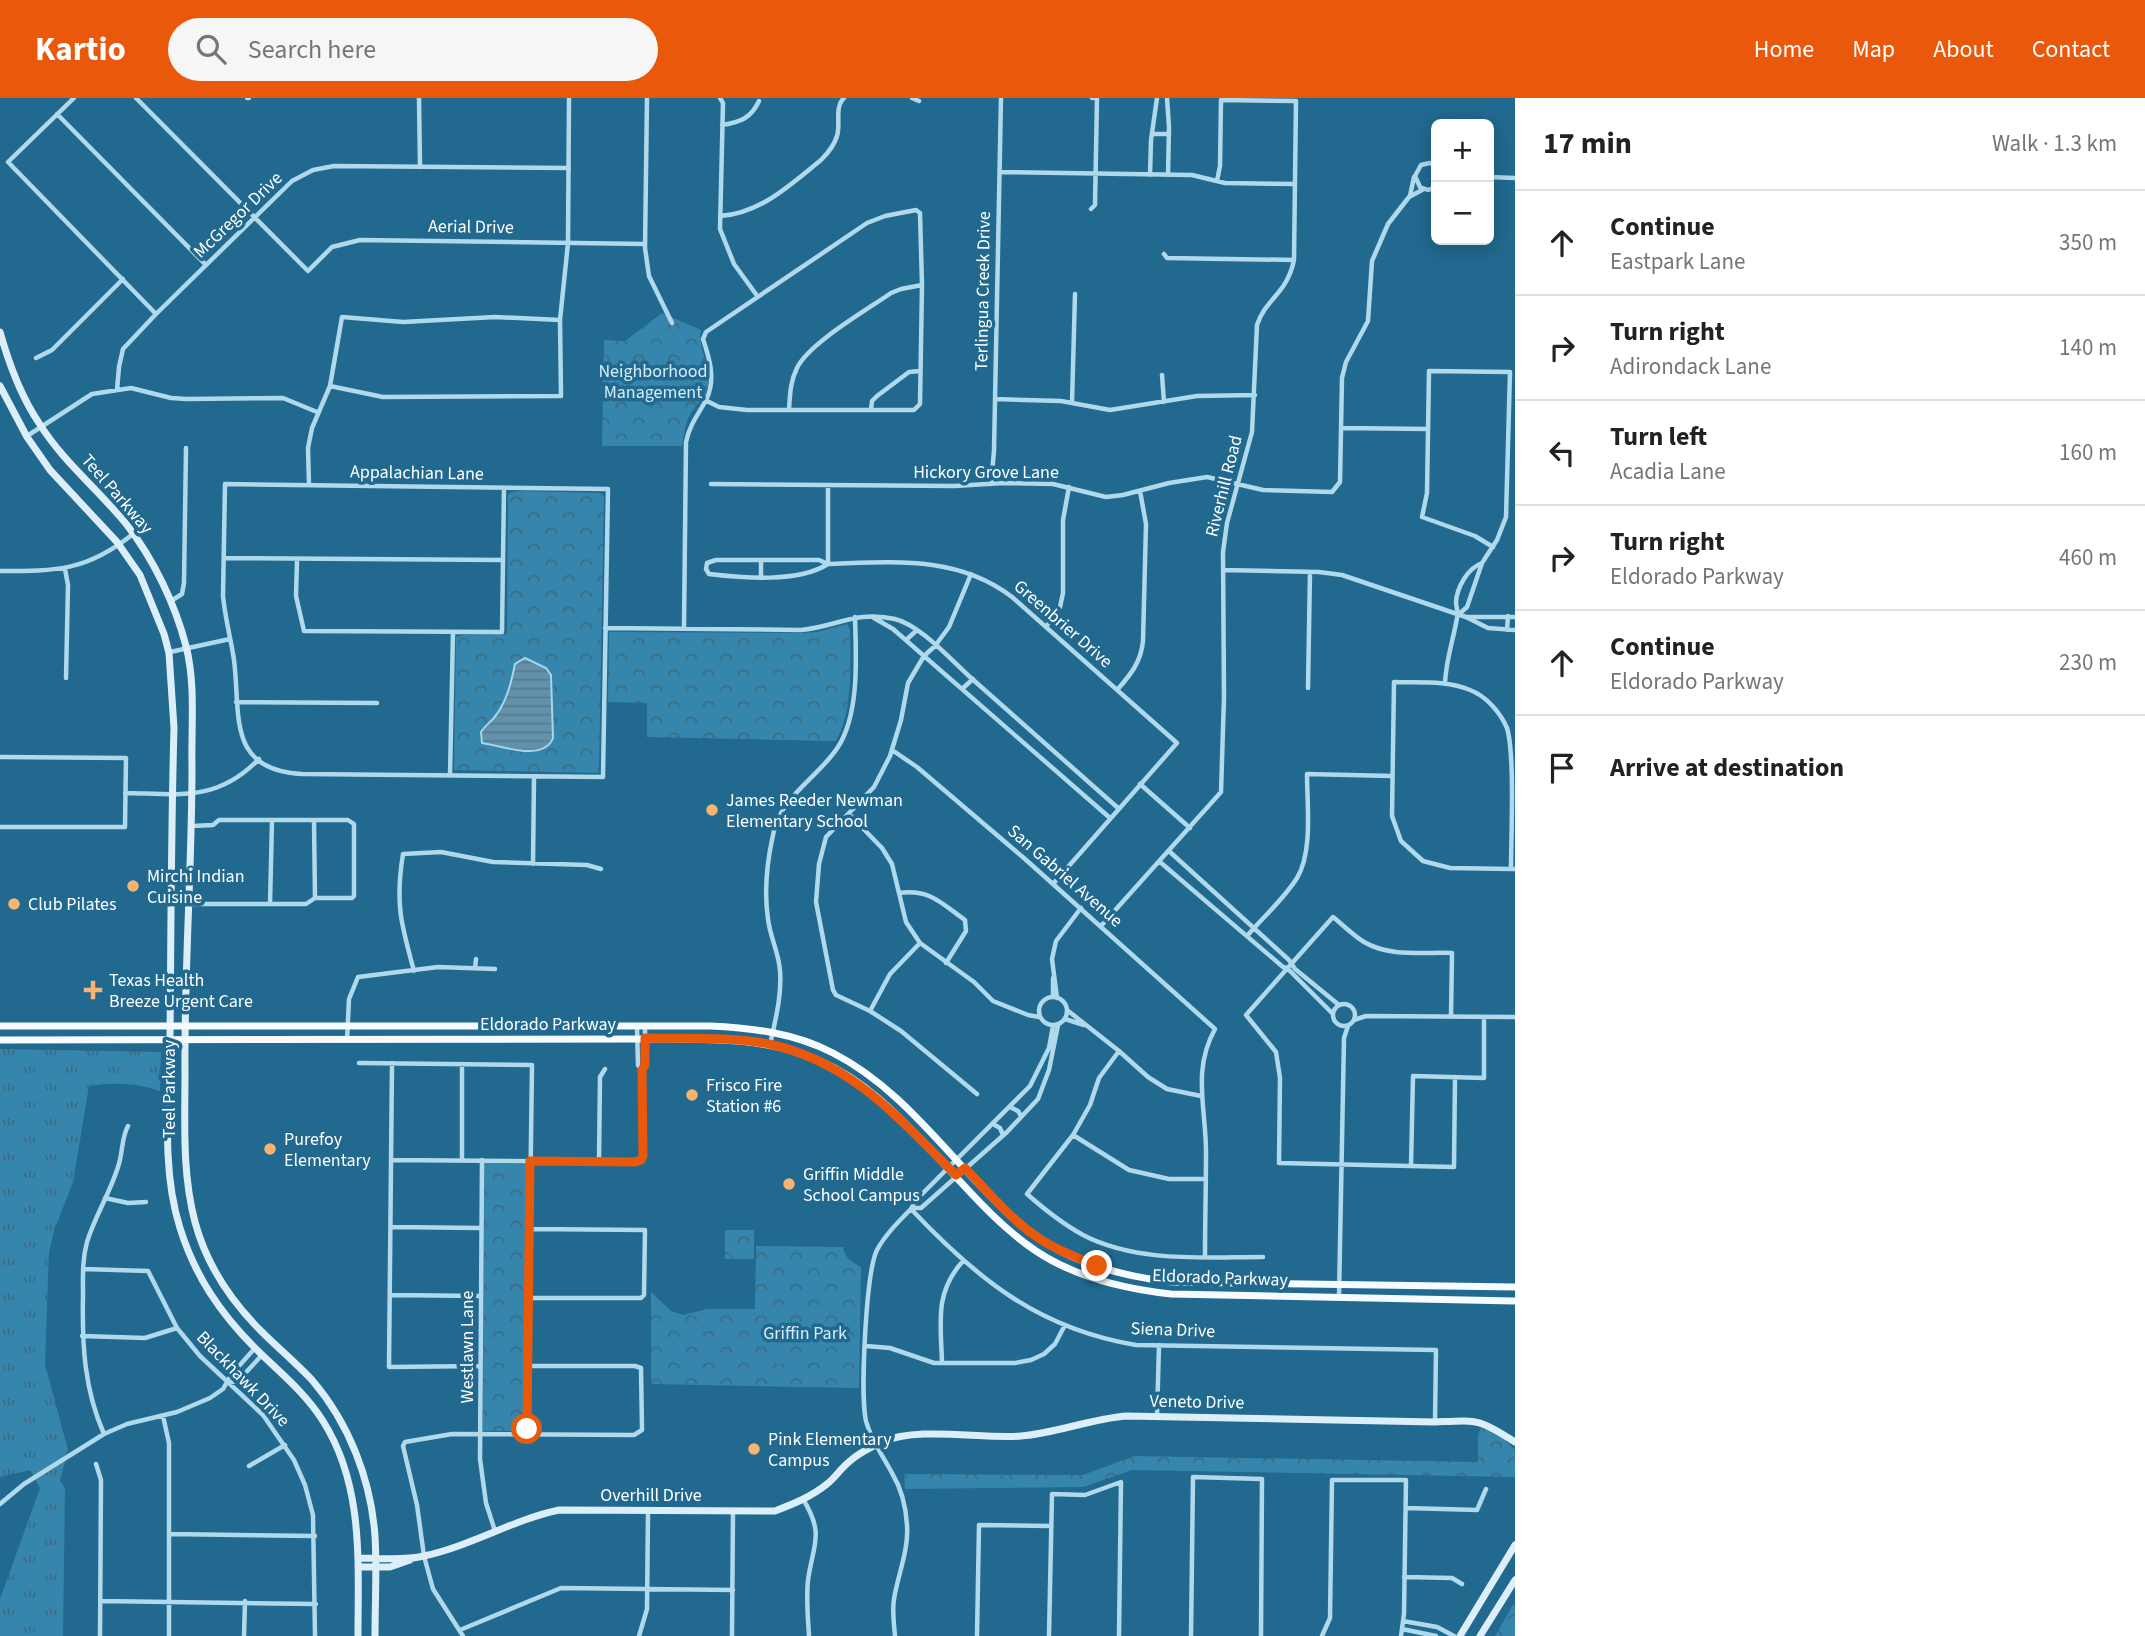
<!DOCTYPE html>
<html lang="en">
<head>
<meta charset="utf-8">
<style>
  :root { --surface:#fff; --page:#f6f6f6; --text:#222; --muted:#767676; --line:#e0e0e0; --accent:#ea580c }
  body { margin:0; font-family:"Source Sans 3",sans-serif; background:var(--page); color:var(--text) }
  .controls { position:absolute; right:21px; top:21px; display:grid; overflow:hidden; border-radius:10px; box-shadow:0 4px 18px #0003 }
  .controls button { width:63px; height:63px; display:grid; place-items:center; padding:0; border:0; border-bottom:2px solid var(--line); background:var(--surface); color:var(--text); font:35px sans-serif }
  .stop { position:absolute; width:21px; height:21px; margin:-16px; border:5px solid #ea580c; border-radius:50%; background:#fff }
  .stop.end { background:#ea580c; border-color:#fff; box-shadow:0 2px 7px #0008 }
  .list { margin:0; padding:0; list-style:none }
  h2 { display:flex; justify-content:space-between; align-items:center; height:91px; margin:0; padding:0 28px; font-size:30px }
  h2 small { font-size:23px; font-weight:400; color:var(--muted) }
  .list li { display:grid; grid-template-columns:46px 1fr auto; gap:21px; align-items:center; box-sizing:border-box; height:105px; padding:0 28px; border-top:2px solid var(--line) }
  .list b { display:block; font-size:26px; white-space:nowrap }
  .list p { margin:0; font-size:23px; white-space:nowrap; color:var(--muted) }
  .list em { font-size:23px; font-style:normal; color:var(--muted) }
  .icon { flex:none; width:38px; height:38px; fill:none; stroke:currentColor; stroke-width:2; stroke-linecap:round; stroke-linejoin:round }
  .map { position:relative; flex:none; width:1515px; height:1538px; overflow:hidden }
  header { display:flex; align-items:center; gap:42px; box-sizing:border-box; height:98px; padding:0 35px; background:var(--accent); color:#fff }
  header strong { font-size:33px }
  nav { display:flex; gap:38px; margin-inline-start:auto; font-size:24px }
  .search { width:490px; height:63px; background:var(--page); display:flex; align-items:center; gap:18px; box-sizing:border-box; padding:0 24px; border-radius:38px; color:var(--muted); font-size:26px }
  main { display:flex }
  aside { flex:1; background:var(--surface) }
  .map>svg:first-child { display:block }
  .grass { fill:url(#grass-tufts) }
  .forest { fill:url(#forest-crowns) }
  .pitch { fill:#3585ac }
  .water { fill:url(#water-rules); stroke:#a4d7ed; stroke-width:2 }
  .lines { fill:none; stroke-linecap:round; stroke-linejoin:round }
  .street { stroke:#b0d9ec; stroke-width:4.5 }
  .secondary { stroke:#dceff9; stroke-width:7 }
  .primary { stroke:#f6fbff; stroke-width:7 }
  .route { stroke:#ea580c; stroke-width:9 }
  .poi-dot { fill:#f9b371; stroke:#21698e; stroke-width:2.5 }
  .labels { text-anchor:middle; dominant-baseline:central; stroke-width:7; stroke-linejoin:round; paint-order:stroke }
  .street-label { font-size:18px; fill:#fff; stroke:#21698e }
  .park-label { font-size:18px; fill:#d5edf9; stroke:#21698e }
  .poi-label { font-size:18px; fill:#fff; stroke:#21698e; text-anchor:start }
</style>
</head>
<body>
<header>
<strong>Kartio</strong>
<div class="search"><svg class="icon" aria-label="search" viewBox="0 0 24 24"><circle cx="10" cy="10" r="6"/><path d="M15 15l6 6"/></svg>Search here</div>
<nav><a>Home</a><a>Map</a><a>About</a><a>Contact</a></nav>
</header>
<main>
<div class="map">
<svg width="1515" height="1538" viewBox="0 0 1515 1538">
  <defs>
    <pattern id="grass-tufts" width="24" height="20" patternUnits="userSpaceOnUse" patternTransform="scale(1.75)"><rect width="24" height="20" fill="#3585ac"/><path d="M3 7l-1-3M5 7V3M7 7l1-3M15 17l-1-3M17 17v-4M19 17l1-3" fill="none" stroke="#3f6b81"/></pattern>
    <pattern id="forest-crowns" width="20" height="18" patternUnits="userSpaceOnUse" patternTransform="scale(1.75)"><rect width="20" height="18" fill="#3585ac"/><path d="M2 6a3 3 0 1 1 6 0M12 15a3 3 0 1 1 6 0" fill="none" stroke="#3f6b81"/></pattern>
    <pattern id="water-rules" width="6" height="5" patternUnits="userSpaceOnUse" patternTransform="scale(1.75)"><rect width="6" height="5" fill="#6292ab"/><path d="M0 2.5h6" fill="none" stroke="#5a7a8a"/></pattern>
  </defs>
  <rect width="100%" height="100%" fill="#21698e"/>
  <path class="grass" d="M 0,951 L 161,954 L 160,993 C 136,985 115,984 89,988 L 73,1084 L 54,1133 L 49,1154 L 45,1266 L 68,1352 L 60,1383 L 65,1390 L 63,1538 L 0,1538 L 0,1501 L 40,1390 L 30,1372 L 0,1379 Z"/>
  <path class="forest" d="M 662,215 L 701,232 C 697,249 711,267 708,286 C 706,299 697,306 691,315 C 685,325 684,337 682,348 L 602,348 L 604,242 L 625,243 Z
    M 525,393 L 600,395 L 604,398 L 599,675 L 454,672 L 456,539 L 463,537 L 507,536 L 508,397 L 512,394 Z
    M 847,526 L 850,531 C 850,569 854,609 836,643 L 647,639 L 647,605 L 608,604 L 609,534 L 802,535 L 817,534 Z
    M 484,1066 L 526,1066 L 524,1333 L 483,1333 Z
    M 725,1132 L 754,1132 L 754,1161 L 725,1161 Z
    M 756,1148 L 843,1149 C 845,1161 851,1163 861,1169 L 859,1290 L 651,1286 L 651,1194 L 671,1213 L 683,1217 L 707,1211 L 755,1211 Z
    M 1482,1328 L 1498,1335 L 1515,1352 L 1515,1379 L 1132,1372 L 1083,1389 L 905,1391 L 904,1376 L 1083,1377 L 1134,1358 L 1478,1364 L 1478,1337 Z
    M 1513,1507 L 1515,1508 L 1515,1538 L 1495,1538 Z"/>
  <path class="pitch" d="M 763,557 L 774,575 L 763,582 L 752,564 Z
    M 776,1246 L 788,1246 L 788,1266 L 776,1266 Z"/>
  <path class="water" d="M 525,560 L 546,570 L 551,577 L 553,640 C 544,664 502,648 482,645 L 481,634 C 484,629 488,626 493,621 C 506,606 511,586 515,566 Z"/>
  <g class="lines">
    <path class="street" d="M 74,0 L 8,64 L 156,216
      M 136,0 L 308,173 L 332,149 L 360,142 L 645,146
      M 247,0 L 249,0
      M 419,0 L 420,69
      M 647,0 L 645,150 L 649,178 L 672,225
      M 720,0 L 723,5 L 720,131 L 734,166 L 758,199
      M 912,0 L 919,3
      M 1167,0 L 1169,29 L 1168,77
      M 57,16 L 206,167
      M 722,27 C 741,24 751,20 759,3
      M 1152,36 L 1169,36
      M 1436,68 L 1430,65 L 1421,67 L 1415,78 L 1420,89 L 1428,92 L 1436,89
      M 1000,74 L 1192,77 L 1225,85 L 1295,86
      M 1150,77 L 1151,42 L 1157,0
      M 1489,79 L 1515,80
      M 1410,98 L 1414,79
      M 1091,111 L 1095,107 L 1097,0 L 1092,0
      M 720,118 C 760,116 791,86 821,62 C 828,55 834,48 837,38 C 841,26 834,9 844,0
      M 1164,156 L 1167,160 L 1294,162
      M 36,260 L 52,252 L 123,181
      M 1162,277 L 1164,304
      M 330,288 L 383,299 L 561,298 L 560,222 L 568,145 L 569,0
      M 117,292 L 119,269 L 123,251 L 156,216 L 292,83 L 313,72 L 334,68 L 569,70
      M 995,301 L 1061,303 L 1110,312 L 1197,298 L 1255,297
      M 1072,305 L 1075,196
      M 789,312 C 790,297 790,284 797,270 C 809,245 867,212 891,195 L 901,191 L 922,187
      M 871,312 L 872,303 L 877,298 L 909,274 L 920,273
      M 1341,330 L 1428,331
      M 27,338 L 92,296 L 131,290 L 171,300 L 187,301 L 283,300 L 317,314
      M 225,386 L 608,391 L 603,679 L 302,676 C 226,672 241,616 234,562 C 231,541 225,520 223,498 Z
      M 711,386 L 955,388 L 1003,385 L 1053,386 L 1106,399 L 1123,397 L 1169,385 L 1207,379 L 1263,392 L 1332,394 L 1340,384 L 1342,280 L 1346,264 L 1368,223 L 1372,163 L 1388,126 L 1409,99 L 1424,91
      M 991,386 L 994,353 L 1001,0
      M 309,387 L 308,350 L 312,330 L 330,288 L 342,219 L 403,224 L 495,219 L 560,222
      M 224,460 L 502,462
      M 297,462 L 296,498 L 304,533 L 502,534 L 504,390
      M 761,462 L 761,478
      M 828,466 C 798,485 743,480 709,476 L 706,471 L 707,465 L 716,462 L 819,462 L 828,466 C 893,464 957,457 1012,499 L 1177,645 L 1053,786
      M 828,466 L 828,387
      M 65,471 L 68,487 L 66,580
      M 1224,472 L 1319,474 L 1342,477 L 1466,519 L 1488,530 L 1515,532
      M 0,473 C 57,473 87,473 133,436
      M 971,476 L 949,529 L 935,548 L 924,558 L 908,585 L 901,622 L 890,658 L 874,689 L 826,739 L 819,766 L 816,804 L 833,892 L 836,897 L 870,913 L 901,933 L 977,996
      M 171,503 L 182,496 L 184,485 L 186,350
      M 1458,517 L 1467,509 L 1482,465 L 1497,442 L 1506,419 L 1510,274 L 1429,273 L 1427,395 L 1422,419 L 1475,438 L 1493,449
      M 1467,519 L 1515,519
      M 874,520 L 893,531 L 1110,720
      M 1046,529 L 1060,509 L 1063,495 L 1063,422 L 1069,389
      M 605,530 L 801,532 C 836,529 856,512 895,521 C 920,527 951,562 970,579 C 1020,623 1069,667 1118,710
      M 684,530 L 686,344 C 690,325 699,316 707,300 C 716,280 709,259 703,241 L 706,234 L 867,125 L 885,118 L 916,112 L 920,115 L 922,187 L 920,306 L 914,312 L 747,312 L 719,309 L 705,302
      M 1507,532 L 1508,518
      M 906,542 L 916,533
      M 170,554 L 230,541
      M 1445,585 C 1446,562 1453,543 1457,520 C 1459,515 1456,510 1456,504 C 1457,489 1468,470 1482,465
      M 1308,590 L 1310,474
      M 962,591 L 973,581
      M 1118,591 C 1131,576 1141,564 1143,543 L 1146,426 L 1140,393
      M 236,604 L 377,605
      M 892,652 L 917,669 L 1025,761 L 1215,931 C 1192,972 1206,1010 1206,1054 C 1206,1089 1205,1124 1205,1159
      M 0,659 L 126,660 L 125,729 L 0,729
      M 450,677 L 453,534
      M 1140,686 L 1190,730
      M 125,695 C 181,696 217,704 259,661
      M 849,716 L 882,750 L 892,766 L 906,824 L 920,845 L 974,884 L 993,903 L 1028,917 L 1039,919
      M 314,723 L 315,800
      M 1170,754 L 1289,862 L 1295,871 L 1339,907
      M 1160,764 L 1283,869 L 1287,870 L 1333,916
      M 533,766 L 534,679
      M 1511,771 C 1511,739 1515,656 1507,630 C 1500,614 1486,598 1470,592 C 1446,582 1419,585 1394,584 L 1392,718 L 1401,743 L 1423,763 L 1450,770 L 1511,771 L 1515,771
      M 899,795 C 930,791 941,805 965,822 L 966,833 L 946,865
      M 189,806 L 306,806 L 315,800 L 352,800 L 354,798 L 354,726 L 348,722 L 219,722 L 213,727 L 192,728
      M 270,806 L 272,723
      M 1101,828 L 1221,694 L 1224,600 L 1223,454 L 1227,425 L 1252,334 L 1257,227 C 1266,200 1287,196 1294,162 L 1296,3 L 1221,2 L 1220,68 L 1217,83
      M 1247,838 C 1263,819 1284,801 1297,780 C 1313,754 1307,706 1307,676 L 1392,678
      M 475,870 L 476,861
      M 414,873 C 401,826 395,805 403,756 L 441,754 L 493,764 L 587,767 L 601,771
      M1039 913a14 14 0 1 1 28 0a14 14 0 1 1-28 0Z
      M 1053,899 L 1053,880
      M 1057,900 L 1052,861 L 1056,843 L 1081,810
      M1333 917a11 11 0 1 1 22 0a11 11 0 1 1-22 0Z
      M 1067,912 L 1119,953 L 1148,979 L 1167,991 L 1201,998
      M 870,913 L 890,876 L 920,845
      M 1451,919 L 1452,855 C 1423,854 1389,859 1364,844 C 1353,837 1343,827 1333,819 L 1246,917 L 1276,954 L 1280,980 L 1279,1065 L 1454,1069 L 1455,979
      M 1065,921 L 1084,927
      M 1354,922 L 1366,918 L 1515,919
      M 637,929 L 638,967 L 642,972
      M 347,942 L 349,901 L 358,879 L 438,869 L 495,871
      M 770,947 C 775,923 782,898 780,873 C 779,855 770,839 768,821 C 764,794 767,764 773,737 C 780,698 818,680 838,649 C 860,615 856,557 855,519
      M 1119,953 L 1099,980 L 1090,1007 L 1073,1037 L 1027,1096 C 1044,1111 1063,1126 1083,1137 C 1137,1165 1204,1159 1263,1159
      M 359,965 L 532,967 L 527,1336
      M 392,965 L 389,1269 L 480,1268
      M 1010,1009 L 1018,1013 L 1021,1018
      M 993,1026 L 1000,1030 L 1003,1037
      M 1073,1037 L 1129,1072 L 1169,1081 L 1205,1081
      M 391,1062 L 635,1064 L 641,1062 L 643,1058 L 642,972 L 645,967 L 645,929
      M 462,1062 L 462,966
      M 482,1062 L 480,1361 L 486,1405 L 495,1433
      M 599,1063 L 600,979 L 605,971
      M 1411,1068 L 1413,978 L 1484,980 L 1484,919
      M 105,1100 L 128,1105 L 146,1104
      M 912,1110 L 921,1110 L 1007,1034 L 1038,1001 L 1049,972 L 1058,927
      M 911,1111 C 977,1181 1039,1231 1136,1247 L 1436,1252 L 1435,1323
      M 391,1129 L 481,1130
      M 83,1171 L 148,1173 L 177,1230 L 200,1258 L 263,1317 L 294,1362 L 305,1387 L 313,1417 L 315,1538
      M 390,1197 L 481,1198
      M 1339,1199 L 1344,940 L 1348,928
      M 528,1200 L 641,1200 L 644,1197 L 645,1132 L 529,1131
      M 82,1238 L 145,1240 L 177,1230
      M 866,1248 L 890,1250 L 934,1265 L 1015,1265 L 1031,1262 L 1044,1256 L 1055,1246 L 1065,1227
      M 942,1265 C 941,1225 934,1195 963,1163
      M 229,1285 L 239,1282 L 262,1257
      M 163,1318 L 169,1345 L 169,1538
      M 1157,1319 L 1159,1247
      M 104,1336 C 84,1291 82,1246 83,1198 C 83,1180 82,1162 87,1144 C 95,1118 110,1095 118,1069 C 123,1055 121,1041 128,1028
      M 96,1366 L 101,1382 L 100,1538
      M 249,1368 L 285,1347
      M 803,1401 C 825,1437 813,1446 808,1482 C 806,1500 808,1520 809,1538
      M 0,1406 L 24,1386 L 104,1336 L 127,1326 L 177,1314 L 210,1300 L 223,1291 L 231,1277 L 255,1250
      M 1406,1410 L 1477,1412 L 1486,1391
      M 170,1436 L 315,1438
      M 1404,1479 L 1452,1480 L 1462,1486
      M 100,1503 L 316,1506
      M 1403,1523 L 1437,1529 L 1454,1538
      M 1402,1531 L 1436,1538
      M 460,1532 L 561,1490 L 733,1492
      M 244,1538 L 245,1503
      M 463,1538 L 433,1491 L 424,1458 L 417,1407 L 403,1348 L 405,1344 L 452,1336 L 634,1337 L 642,1332 L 641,1270 L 635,1268 L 527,1268
      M 639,1538 L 647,1511 L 648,1413
      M 732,1538 L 733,1413
      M 895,1538 C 894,1526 892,1512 894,1501 C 898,1476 909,1452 907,1427 C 906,1410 901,1390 892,1375 C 883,1358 871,1342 866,1323 C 860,1297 866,1174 877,1152 C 885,1137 899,1123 911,1111 L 915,1103 L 1030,988 L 1049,950 L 1053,928
      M 977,1538 L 979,1427 L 1050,1428
      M 1049,1538 L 1052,1396 L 1085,1397 L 1121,1384 L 1119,1538
      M 1191,1538 L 1193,1379 L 1262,1381 L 1261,1538
      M 1322,1538 L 1330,1520 L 1332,1382 L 1406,1382 L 1404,1516 L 1401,1538"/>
    <path class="secondary" d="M 0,234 C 9,266 20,297 39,325 C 63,364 99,392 127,427 C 154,462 175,506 186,548 C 196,587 191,630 192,669 C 192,771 184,873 185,975 C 185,1026 182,1075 195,1124 C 206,1165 231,1203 261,1233 C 277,1249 296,1265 312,1282 C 349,1325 371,1382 375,1438 C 377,1471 375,1505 375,1538
      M 0,288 L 27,339 L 50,372 L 117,444 L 140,477 L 164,536 L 169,555 L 174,630 C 171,734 171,838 170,942 C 169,1004 161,1070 180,1130 C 195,1178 220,1215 255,1250 C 278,1273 305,1294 323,1323 C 364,1388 358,1464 358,1538
      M 358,1460 C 380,1460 403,1463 424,1458 C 471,1448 512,1422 559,1412 L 775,1413 C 793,1406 811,1399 827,1386 C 835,1380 841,1370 850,1363 C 859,1355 871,1349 882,1344 C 918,1328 980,1341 1021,1338 C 1057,1335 1090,1321 1126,1318 L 1435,1324 C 1478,1322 1478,1320 1515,1344
      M 358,1469 L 390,1469 L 410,1462
      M 1460,1538 L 1515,1447
      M 1480,1538 L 1515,1482"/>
    <path class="primary" d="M 0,928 L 710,928 C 753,930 795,935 833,955 C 919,999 965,1089 1042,1142 C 1079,1167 1128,1179 1172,1184 L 1515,1189
      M 0,942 L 645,941 C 706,941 766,938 822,964 C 862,981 896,1015 925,1046 C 960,1082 994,1125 1036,1153 C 1075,1179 1125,1191 1171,1196 L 1515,1203"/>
  </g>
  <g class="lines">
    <path class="route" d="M 527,1331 L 530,1063 L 635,1064 L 641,1062 L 643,1058 L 642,972 L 645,967 L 645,940 C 686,941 729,938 769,946 C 852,964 899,1021 956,1077 L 965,1070 C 992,1098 1020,1133 1056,1150 C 1069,1157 1084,1162 1097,1168"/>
  </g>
  <g class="poi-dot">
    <circle cx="712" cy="712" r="7"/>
    <circle cx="133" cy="788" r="7"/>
    <circle cx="14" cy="806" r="7"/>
    <path d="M89.5 881.5h7v7h7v7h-7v7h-7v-7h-7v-7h7z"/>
    <circle cx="692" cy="997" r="7"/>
    <circle cx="270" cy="1051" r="7"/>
    <circle cx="789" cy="1086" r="7"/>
    <circle cx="754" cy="1351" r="7"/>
  </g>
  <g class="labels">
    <g class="street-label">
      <text transform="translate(238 117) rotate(-44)">McGregor Drive</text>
      <text transform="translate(471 129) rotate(1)">Aerial Drive</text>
      <text transform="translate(983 193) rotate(-89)">Terlingua Creek Drive</text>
      <text x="986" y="374">Hickory Grove Lane</text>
      <text transform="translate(417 375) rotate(1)">Appalachian Lane</text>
      <text transform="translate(1224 388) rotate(-76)">Riverhill Road</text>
      <text transform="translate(117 396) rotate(49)">Teel Parkway</text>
      <text transform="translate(1063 526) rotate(41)">Greenbrier Drive</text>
      <text transform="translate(1065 778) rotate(41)">San Gabriel Avenue</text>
      <text x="548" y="926">Eldorado Parkway</text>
      <text transform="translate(169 991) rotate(-90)">Teel Parkway</text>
      <text transform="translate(1220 1180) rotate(2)">Eldorado Parkway</text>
      <text transform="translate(1173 1232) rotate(2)">Siena Drive</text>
      <text transform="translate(467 1249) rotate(-90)">Westlawn Lane</text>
      <text transform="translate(243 1281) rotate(46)">Blackhawk Drive</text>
      <text transform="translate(1197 1304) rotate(1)">Veneto Drive</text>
      <text x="651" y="1397">Overhill Drive</text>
    </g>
    <g class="park-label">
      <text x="653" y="273">Neighborhood<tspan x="653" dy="21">Management</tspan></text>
      <text x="805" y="1235">Griffin Park</text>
    </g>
    <g class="poi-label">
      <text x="726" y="702">James Reeder Newman<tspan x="726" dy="21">Elementary School</tspan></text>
      <text x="147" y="778">Mirchi Indian<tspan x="147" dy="21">Cuisine</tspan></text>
      <text x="28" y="806">Club Pilates</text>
      <text x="109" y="882">Texas Health<tspan x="109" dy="21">Breeze Urgent Care</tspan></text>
      <text x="706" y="987">Frisco Fire<tspan x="706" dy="21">Station #6</tspan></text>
      <text x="284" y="1041">Purefoy<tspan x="284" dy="21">Elementary</tspan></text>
      <text x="803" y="1076">Griffin Middle<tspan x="803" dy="21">School Campus</tspan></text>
      <text x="768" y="1341">Pink Elementary<tspan x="768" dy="21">Campus</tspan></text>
    </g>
  </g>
</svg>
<div class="controls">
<button>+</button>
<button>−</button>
</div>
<div class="stop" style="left:527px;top:1331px"></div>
<div class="stop end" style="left:1097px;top:1168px"></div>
</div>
<aside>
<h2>17 min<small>Walk · 1.3 km</small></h2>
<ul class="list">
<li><svg class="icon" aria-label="ahead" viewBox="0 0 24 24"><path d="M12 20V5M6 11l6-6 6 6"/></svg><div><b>Continue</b><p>Eastpark Lane</p></div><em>350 m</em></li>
<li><svg class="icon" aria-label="right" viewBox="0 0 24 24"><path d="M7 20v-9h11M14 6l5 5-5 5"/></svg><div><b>Turn right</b><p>Adirondack Lane</p></div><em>140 m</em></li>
<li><svg class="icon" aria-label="left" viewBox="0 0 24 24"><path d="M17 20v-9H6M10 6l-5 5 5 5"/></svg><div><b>Turn left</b><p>Acadia Lane</p></div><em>160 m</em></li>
<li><svg class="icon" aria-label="right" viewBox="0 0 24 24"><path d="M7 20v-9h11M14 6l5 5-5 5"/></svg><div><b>Turn right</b><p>Eldorado Parkway</p></div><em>460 m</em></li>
<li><svg class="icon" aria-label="ahead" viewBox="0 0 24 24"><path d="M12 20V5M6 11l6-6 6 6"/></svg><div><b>Continue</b><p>Eldorado Parkway</p></div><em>230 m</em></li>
<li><svg class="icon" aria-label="arrive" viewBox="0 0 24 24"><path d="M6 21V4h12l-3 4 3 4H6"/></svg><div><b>Arrive at destination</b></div></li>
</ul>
</aside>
</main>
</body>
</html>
